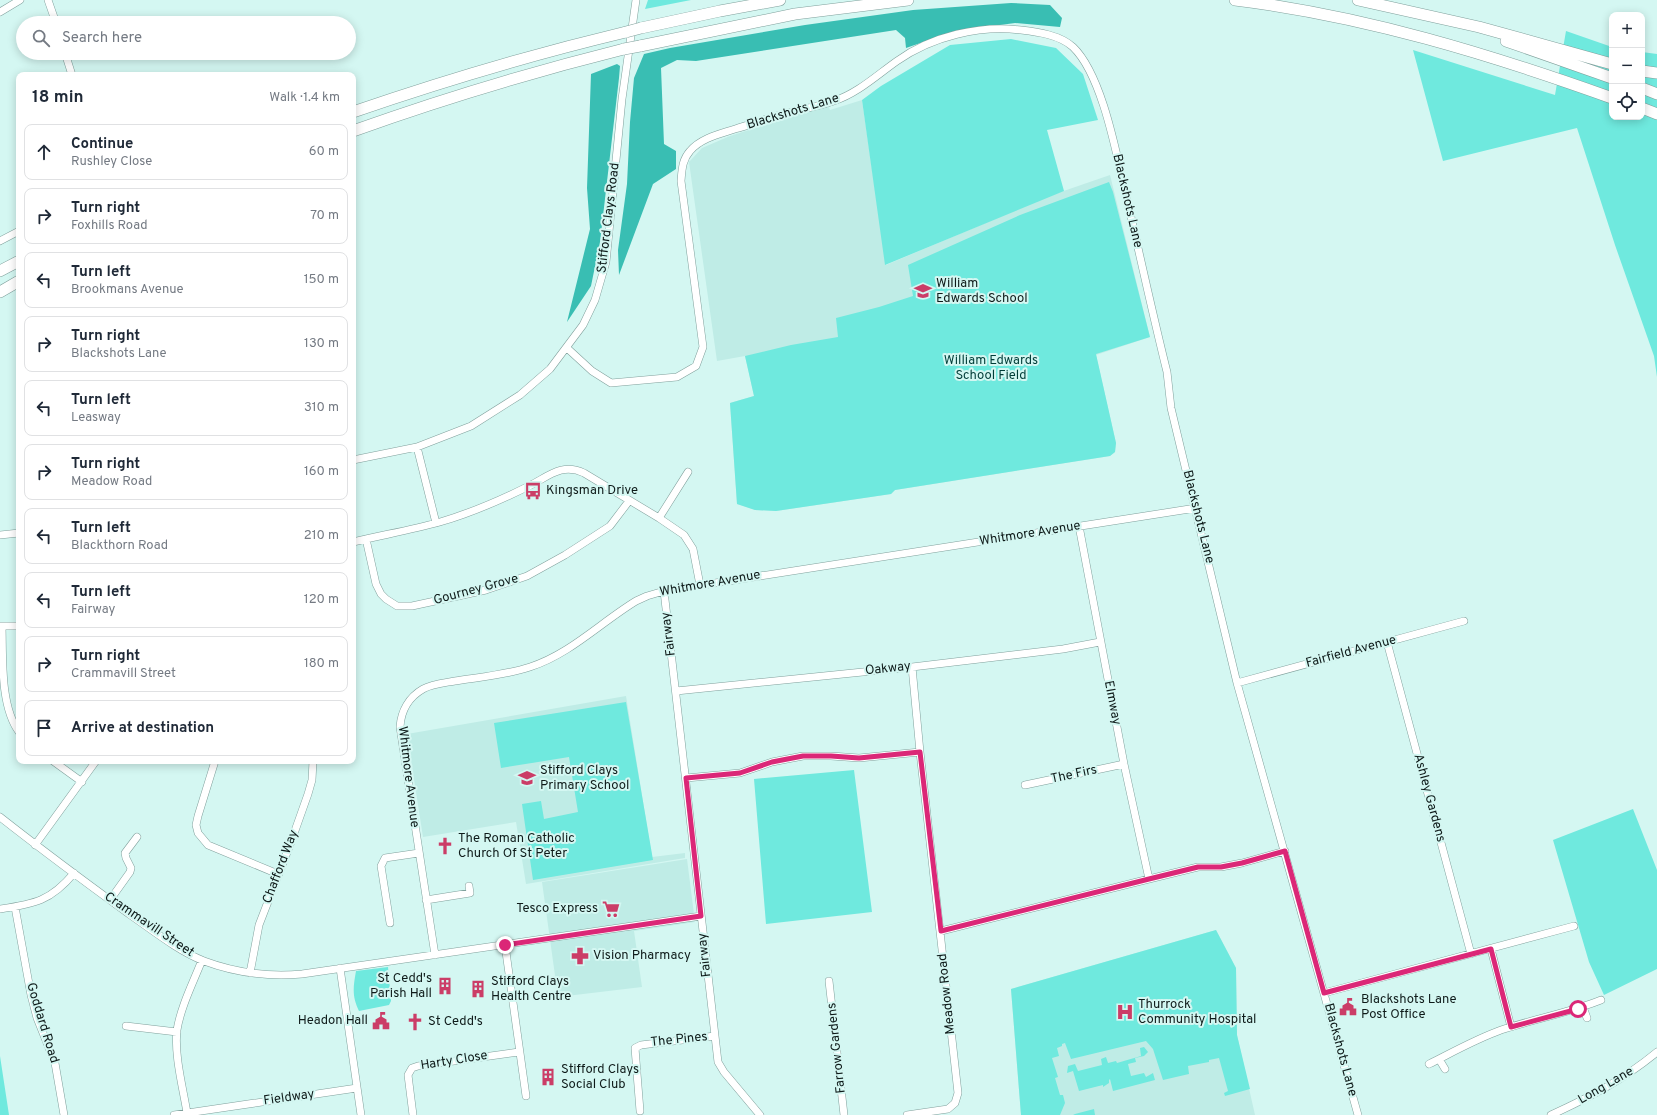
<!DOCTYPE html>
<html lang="en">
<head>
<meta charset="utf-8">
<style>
  :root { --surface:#fff; --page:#f2f2f3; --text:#1f2937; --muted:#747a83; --line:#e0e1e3 }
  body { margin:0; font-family:Overpass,sans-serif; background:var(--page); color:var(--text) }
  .controls { position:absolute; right:12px; top:12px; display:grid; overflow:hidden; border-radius:8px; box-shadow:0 2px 10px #0003 }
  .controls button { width:36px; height:36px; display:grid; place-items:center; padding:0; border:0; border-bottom:1px solid var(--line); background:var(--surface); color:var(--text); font:20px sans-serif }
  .stop { position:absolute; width:12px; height:12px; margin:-9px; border:3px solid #db2777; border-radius:50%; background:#fff }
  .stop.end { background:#db2777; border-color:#fff; box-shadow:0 1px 4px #0008 }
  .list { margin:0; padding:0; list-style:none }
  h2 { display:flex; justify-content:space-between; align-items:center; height:52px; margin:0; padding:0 16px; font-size:17px }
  h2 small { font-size:13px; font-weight:400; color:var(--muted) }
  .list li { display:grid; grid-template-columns:26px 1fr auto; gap:12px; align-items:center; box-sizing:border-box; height:56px; margin:0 8px 8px; padding:0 8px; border:1px solid var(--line); border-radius:8px }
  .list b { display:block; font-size:15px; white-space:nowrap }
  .list p { margin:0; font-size:13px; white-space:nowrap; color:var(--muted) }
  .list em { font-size:13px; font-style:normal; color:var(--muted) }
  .icon { flex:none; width:22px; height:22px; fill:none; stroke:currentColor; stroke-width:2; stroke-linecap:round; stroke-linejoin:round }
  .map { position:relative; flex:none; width:1657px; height:1115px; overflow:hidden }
  .search { position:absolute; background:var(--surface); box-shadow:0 2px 10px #0003; left:16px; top:16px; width:340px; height:44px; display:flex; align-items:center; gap:10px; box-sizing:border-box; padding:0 14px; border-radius:22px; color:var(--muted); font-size:15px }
  .panel { position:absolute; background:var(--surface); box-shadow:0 2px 10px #0003; left:16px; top:72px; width:340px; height:692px; border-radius:8px }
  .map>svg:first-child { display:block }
  .built { fill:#bfece6 }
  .green { fill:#6fe9de }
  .forest { fill:#39beb3 }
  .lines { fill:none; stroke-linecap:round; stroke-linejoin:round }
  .minor-casing { stroke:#80a09c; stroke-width:8 }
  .highway-casing { stroke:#80a09c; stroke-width:12 }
  .minor { stroke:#fff; stroke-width:7 }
  .highway { stroke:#fff; stroke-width:11 }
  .highway-bridge-casing { stroke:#80a09c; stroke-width:12; stroke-linecap:butt }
  .highway-bridge { stroke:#fff; stroke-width:11 }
  .route { stroke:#db2777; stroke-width:5 }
  .labels { text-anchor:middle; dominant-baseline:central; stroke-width:4; stroke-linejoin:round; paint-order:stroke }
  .street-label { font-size:13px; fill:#0e1a19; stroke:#d4f7f2 }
  .poi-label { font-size:13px; fill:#0e1a19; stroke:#d4f7f2; text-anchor:start }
  .park-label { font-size:13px; fill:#003d38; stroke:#d4f7f2 }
</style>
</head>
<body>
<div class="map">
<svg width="1657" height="1115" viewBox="0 0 1657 1115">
  <rect width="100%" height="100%" fill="#d4f7f2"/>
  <path class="built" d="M 862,100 L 886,265 L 1052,195 L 1110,175 L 1150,337 L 1096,355 L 1116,443 L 1115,452 L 1110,456 L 895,490 L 891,494 L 776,511 L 755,510 L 737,504 L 730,403 L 754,396 L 745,356 L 717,361 L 689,162 L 702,148 L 730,136 L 828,105 L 830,110 Z
    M 626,696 L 652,857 L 685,853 L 685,858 L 526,884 L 516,822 L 423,837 L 407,734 Z
    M 687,859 L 695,922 L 634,931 L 642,987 L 558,997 L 542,882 Z
    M 1216,930 L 1236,968 L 1237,1035 L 1255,1115 L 1021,1115 L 1011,989 Z"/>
  <path class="green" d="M 648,0 L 691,0 L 645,9 Z
    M 1566,31 L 1612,47 L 1612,117 L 1642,117 L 1642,52 L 1657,54 L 1657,377 L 1654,356 L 1615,245 L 1577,128 L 1443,161 L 1413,50 L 1555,95 Z
    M 1011,39 L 1056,48 L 1083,74 L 1098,120 L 1047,130 L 1064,191 L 885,265 L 862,100 L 881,86 L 950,45 Z
    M 1109,182 L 1113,192 L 1150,337 L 1096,354 L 1116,443 L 1115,452 L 1110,456 L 895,490 L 891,494 L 776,511 L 755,510 L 737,504 L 730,403 L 754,396 L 745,356 L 791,345 L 838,337 L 836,318 L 879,307 L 913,296 L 908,265 L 1020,215 Z
    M 626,702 L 653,860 L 533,880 L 522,804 L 541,801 L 544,819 L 578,812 L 569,757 L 501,768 L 494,723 Z
    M 854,770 L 872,912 L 766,924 L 754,779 Z
    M 1633,809 L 1657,870 L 1657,969 L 1604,995 L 1589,962 L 1553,840 Z
    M 1216,930 L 1236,968 L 1237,1035 L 1250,1089 L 1225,1096 L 1224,1093 L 1228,1091 L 1219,1058 L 1209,1060 L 1209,1062 L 1188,1066 L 1189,1074 L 1163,1080 L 1153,1049 L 1146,1041 L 1071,1059 L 1065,1043 L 1062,1044 L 1062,1046 L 1057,1048 L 1059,1056 L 1052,1058 L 1058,1077 L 1055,1078 L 1060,1095 L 1063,1095 L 1065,1103 L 1060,1115 L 1021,1115 L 1011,989 Z
    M 388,967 L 391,1001 L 389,1005 L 359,1011 C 352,996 353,988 356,971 Z
    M 1144,1047 L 1148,1052 L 1144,1056 L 1135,1058 L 1136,1062 L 1128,1064 L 1131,1076 L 1144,1073 L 1146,1077 L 1153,1073 L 1155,1080 L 1113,1091 L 1110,1079 L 1109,1080 L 1109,1083 L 1103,1087 L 1103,1085 L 1079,1091 L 1073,1071 L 1067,1073 L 1068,1066 L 1075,1064 L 1078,1071 L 1102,1065 L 1101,1059 L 1106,1057 L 1108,1063 L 1116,1061 L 1117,1063 L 1141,1056 L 1140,1048 Z
    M 0,1056 L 9,1115 L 0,1115 Z
    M 1094,1109 L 1095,1115 L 1073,1115 L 1075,1114 Z"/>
  <path class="forest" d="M 1011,3 L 1050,5 L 1062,18 L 1060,27 L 1015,23 L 955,31 L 906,48 L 905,38 L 896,30 L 696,61 L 677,60 L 661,68 L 664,144 L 676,151 L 676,169 L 653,184 L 619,275 L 618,250 L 627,184 L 630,122 L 634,78 L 644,54 L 670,48 L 805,25 L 913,10 Z
    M 617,64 L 620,66 L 619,78 L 600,242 L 591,286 L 567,322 L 590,229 L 587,188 L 591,74 Z"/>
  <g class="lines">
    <g class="minor-casing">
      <path id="minor" d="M 48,0 L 56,23
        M 0,12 L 20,0
        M 65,53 L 72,75
        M 0,241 L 19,231
        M 567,348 L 592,371 L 611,383 L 677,377 L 696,366 L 703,347 L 681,181 C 682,170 682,160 690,151 C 701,138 720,134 735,129 C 753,124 770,117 788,113 C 803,109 819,106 834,101 C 858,93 877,75 897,61 C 932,36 980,25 1021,30 C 1038,32 1060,35 1073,47 C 1102,75 1116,152 1125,191 C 1139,251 1152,312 1167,372 L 1171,408 L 1237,683 L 1358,1115
        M 417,447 L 436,523
        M 353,460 L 417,447 L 471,426 L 520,395 L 550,369 L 583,325 L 595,300 L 606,262 L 622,99 L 636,0
        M 659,518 L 688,472
        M 1079,526 L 1124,764 L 1149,879
        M 0,535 L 19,533
        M 366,539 L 376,584 L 381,594 L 386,599 L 397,606 L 412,606 L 486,590 L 527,576 L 565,555 L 610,526 L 629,501
        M 353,542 C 382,535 411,530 440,522 C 471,513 501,500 531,485 C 550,475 563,463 584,473 L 659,518 L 684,535 L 693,549 L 700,585
        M 664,591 L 718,1062 L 724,1072 L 760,1115
        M 0,626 L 19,626
        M 2,626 C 3,658 0,706 19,732
        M 1387,642 L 1471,954
        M 1237,683 L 1464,621
        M 676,691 L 912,667 L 1063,649 L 1100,642
        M 53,761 L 82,782
        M 215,761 L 198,816 L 196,825 L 198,833 L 208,845 L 278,874
        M 686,778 L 740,773 L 772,762 L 803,756 L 831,756 L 859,758 L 920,752
        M 1025,785 L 1124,764
        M 0,817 C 42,850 85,882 129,914 C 151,929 178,951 204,961 C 236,973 268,977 302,974 L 701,916
        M 35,845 L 96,761
        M 110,900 L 130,872 L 131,868 L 126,858 L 125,853 L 137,837
        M 426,900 L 470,893 L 469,886
        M 15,907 L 31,995 L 37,1018 L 55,1063 L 64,1115
        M 0,909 C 34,904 51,901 74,873
        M 390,923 L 381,866 L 385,858 L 419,853
        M 941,931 L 1149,879 L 1198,867 L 1221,867 L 1242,863 L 1285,851
        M 505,945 L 526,1096
        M 1491,949 L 1511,1027
        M 435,955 L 400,727 C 401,711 409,697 423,689 C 432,684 444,683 455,681 C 480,677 506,675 530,667 C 570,654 600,623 636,601 L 647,596 L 664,591 L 1196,508
        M 340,968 L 361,1115
        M 250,973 L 259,925 L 291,842 L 308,794 L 312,780 L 313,761
        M 829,981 L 844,1115
        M 1324,993 L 1574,926
        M 1583,1007 L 1587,1018
        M 126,1026 L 177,1032
        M 1439,1059 L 1445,1069
        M 1429,1064 C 1453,1052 1476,1039 1501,1030 C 1534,1019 1568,1013 1601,1000
        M 640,1111 L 635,1048 L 641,1045 L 715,1036
        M 187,1113 C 183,1088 174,1055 177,1030 C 181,1006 193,983 202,960
        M 174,1115 L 357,1088
        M 413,1115 L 408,1075 L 412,1068 L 418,1066 L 519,1052
        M 907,1115 L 948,1109 L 955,1103 L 958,1093 L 920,752 L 912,667
        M 1551,1115 C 1590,1097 1623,1080 1657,1052"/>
    </g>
    <g class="highway-casing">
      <path id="highway" d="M 1235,0 C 1365,16 1489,54 1612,98
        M 1358,0 L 1479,27 L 1612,64
        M 641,28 L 720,11 L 780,0
        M 1506,41 L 1612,78
        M 640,46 L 795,14 L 908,0
        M 1642,71 L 1657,73
        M 1642,88 L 1657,94
        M 1642,108 L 1657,114
        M 353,112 C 443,81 534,54 626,32
        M 353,131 C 442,99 532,72 624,49
        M 0,271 L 19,261
        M 0,292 L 19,281"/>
    </g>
    <use href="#minor" class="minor"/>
    <use href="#highway" class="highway"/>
    <g class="highway-bridge-casing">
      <path id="highway-bridge" d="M 626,32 L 641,28
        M 624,49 L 640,46"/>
    </g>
    <use href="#highway-bridge" class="highway-bridge"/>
  </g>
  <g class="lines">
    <path class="route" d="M 505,945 L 701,916 L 686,778 L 740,773 L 772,762 L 803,756 L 831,756 L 859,758 L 920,752 L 941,931 L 1149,879 L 1198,867 L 1221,867 L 1242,863 L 1285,851 L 1324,993 L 1491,949 L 1511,1027 L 1578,1009"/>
  </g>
  <defs>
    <g id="school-bare" transform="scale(1.38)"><path d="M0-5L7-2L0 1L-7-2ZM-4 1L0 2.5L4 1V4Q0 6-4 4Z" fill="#cb3d67" stroke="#d4f7f2" stroke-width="2.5" paint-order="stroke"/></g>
    <g id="bus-bare" transform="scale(1.38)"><path d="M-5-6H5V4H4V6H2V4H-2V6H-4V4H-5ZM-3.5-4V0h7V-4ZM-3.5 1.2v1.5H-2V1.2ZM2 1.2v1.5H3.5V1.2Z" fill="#cb3d67" stroke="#d4f7f2" stroke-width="2.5" paint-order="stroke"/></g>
    <g id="church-bare" transform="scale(1.38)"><path d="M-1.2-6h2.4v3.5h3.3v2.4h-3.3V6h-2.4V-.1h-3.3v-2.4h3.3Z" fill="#cb3d67" stroke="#d4f7f2" stroke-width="2.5" paint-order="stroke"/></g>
    <g id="supermarket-bare" transform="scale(1.38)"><path d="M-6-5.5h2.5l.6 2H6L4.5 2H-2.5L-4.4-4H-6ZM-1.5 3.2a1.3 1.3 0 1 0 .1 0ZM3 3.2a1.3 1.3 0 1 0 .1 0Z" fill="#cb3d67" stroke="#d4f7f2" stroke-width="2.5" paint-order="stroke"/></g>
    <g id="pharmacy-bare" transform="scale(1.38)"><path d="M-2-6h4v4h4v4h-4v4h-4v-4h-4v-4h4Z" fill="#cb3d67" stroke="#d4f7f2" stroke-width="2.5" paint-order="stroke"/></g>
    <g id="building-bare" transform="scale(1.38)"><path d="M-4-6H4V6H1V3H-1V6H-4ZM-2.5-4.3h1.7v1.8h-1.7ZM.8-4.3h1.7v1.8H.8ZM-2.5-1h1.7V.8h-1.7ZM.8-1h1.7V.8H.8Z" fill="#cb3d67" stroke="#d4f7f2" stroke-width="2.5" paint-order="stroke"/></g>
    <g id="civic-bare" transform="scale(1.38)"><path d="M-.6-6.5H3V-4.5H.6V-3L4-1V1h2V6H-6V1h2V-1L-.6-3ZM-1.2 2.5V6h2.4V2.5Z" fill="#cb3d67" stroke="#d4f7f2" stroke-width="2.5" paint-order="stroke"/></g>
    <g id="hospital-bare" transform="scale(1.38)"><path d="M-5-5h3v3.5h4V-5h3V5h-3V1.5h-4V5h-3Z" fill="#cb3d67" stroke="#d4f7f2" stroke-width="2.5" paint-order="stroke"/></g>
  </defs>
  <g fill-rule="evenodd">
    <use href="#school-bare" x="923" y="291"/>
    <use href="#bus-bare" x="533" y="491"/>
    <use href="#school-bare" x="527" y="778"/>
    <use href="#church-bare" x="445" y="846"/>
    <use href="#supermarket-bare" x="611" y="909"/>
    <use href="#pharmacy-bare" x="580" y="956"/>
    <use href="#building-bare" x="445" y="986"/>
    <use href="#building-bare" x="478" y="989"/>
    <use href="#civic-bare" x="1348" y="1007"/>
    <use href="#hospital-bare" x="1125" y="1012"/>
    <use href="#civic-bare" x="381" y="1021"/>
    <use href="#church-bare" x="415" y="1022"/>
    <use href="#building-bare" x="548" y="1077"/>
  </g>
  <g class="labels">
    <g class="street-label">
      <text transform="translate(793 112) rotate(-17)">Blackshots Lane</text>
      <text transform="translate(1127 201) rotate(77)">Blackshots Lane</text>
      <text transform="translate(609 218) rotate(-83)">Stifford Clays Road</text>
      <text transform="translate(1198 517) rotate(76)">Blackshots Lane</text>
      <text transform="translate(1030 534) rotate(-9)">Whitmore Avenue</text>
      <text transform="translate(710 584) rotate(-10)">Whitmore Avenue</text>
      <text transform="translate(476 590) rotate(-15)">Gourney Grove</text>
      <text transform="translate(669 634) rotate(-97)">Fairway</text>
      <text transform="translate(1351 652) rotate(-15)">Fairfield Avenue</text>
      <text transform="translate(888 669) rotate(-6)">Oakway</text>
      <text transform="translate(1112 703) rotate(79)">Elmway</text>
      <text transform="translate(1074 775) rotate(-12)">The Firs</text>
      <text transform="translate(408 777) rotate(83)">Whitmore Avenue</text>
      <text transform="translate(1429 798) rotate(75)">Ashley Gardens</text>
      <text transform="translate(281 867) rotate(-69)">Chafford Way</text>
      <text transform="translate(149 925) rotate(34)">Crammavill Street</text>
      <text transform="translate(705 955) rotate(-96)">Fairway</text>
      <text transform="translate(947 994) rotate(-96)">Meadow Road</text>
      <text transform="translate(42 1023) rotate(73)">Goddard Road</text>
      <text transform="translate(679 1040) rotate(-6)">The Pines</text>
      <text transform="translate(837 1048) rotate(-96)">Farrow Gardens</text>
      <text transform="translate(1340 1050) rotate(75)">Blackshots Lane</text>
      <text transform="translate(454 1061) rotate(-9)">Harty Close</text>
      <text transform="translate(1606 1086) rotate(-30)">Long Lane</text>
      <text transform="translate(289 1098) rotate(-8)">Fieldway</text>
    </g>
    <g class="poi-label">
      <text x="936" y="284">William<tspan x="936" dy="15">Edwards School</tspan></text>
      <text x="546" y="491">Kingsman Drive</text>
      <text x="540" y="771">Stifford Clays<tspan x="540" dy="15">Primary School</tspan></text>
      <text x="458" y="839">The Roman Catholic<tspan x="458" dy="15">Church Of St Peter</tspan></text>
      <text x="598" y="909" text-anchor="end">Tesco Express</text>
      <text x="593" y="956">Vision Pharmacy</text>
      <text x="432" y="979" text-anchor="end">St Cedd's<tspan x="432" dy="15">Parish Hall</tspan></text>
      <text x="491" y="982">Stifford Clays<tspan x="491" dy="15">Health Centre</tspan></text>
      <text x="1361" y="1000">Blackshots Lane<tspan x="1361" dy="15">Post Office</tspan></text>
      <text x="1138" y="1005">Thurrock<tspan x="1138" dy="15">Community Hospital</tspan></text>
      <text x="368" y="1021" text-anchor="end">Headon Hall</text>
      <text x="428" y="1022">St Cedd's</text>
      <text x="561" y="1070">Stifford Clays<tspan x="561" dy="15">Social Club</tspan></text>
    </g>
    <g class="park-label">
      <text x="991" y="361">William Edwards<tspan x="991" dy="15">School Field</tspan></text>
    </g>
  </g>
</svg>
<div class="controls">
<button>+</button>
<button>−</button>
<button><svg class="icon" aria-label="locate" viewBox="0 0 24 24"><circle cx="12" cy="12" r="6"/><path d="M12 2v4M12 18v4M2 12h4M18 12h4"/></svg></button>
</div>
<div class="stop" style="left:1578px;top:1009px"></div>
<div class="stop end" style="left:505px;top:945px"></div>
<div class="search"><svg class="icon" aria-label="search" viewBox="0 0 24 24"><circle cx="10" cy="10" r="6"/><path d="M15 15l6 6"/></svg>Search here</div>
<section class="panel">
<h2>18 min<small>Walk · 1.4 km</small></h2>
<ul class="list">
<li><svg class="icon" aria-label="ahead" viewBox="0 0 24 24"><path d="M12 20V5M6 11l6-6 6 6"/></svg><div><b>Continue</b><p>Rushley Close</p></div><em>60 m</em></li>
<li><svg class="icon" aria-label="right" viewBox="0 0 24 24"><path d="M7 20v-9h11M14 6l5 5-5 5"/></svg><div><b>Turn right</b><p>Foxhills Road</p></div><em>70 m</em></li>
<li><svg class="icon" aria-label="left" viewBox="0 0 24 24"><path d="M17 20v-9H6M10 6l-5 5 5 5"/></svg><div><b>Turn left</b><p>Brookmans Avenue</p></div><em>150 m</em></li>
<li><svg class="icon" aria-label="right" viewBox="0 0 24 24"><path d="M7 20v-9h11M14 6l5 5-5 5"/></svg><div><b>Turn right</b><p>Blackshots Lane</p></div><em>130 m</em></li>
<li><svg class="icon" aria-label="left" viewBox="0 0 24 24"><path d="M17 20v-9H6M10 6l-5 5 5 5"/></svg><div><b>Turn left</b><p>Leasway</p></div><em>310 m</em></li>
<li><svg class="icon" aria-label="right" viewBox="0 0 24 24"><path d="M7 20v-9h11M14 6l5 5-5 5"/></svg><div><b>Turn right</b><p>Meadow Road</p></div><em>160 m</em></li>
<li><svg class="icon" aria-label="left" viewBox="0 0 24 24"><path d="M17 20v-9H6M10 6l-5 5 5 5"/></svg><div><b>Turn left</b><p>Blackthorn Road</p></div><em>210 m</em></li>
<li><svg class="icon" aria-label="left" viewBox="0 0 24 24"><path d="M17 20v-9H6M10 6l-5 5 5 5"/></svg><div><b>Turn left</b><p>Fairway</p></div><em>120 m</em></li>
<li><svg class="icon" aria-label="right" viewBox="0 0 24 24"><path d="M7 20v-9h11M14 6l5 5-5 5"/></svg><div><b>Turn right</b><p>Crammavill Street</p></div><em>180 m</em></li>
<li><svg class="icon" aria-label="arrive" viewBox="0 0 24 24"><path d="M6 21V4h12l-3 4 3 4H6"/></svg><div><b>Arrive at destination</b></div></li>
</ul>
</section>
</div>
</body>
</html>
